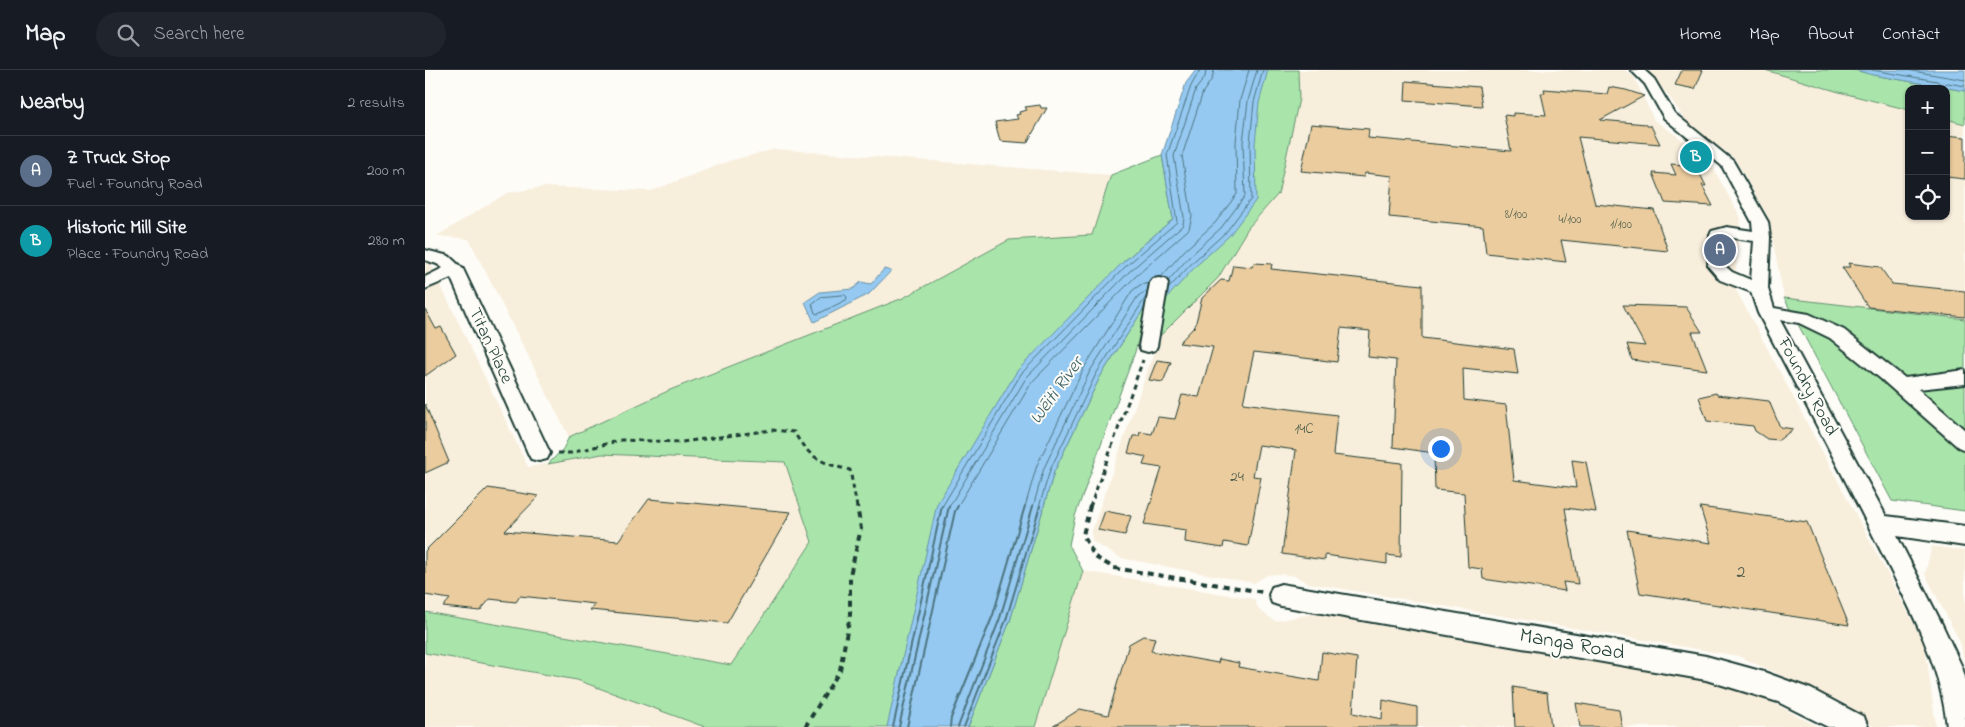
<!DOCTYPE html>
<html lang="en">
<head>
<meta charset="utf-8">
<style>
  :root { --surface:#171b24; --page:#20242c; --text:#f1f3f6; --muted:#9ea1a6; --line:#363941; --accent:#d93025 }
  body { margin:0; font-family:"Indie Flower",sans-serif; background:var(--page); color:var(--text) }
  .controls { position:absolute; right:15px; top:15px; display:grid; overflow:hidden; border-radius:10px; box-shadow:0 1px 4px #0004 }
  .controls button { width:45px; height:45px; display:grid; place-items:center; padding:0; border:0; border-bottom:1px solid var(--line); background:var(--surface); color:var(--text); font:25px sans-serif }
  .you { position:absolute; left:1015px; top:378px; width:18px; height:18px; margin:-12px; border:4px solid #fff; border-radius:50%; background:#1a73e8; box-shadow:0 0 0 8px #1a73e833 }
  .badge { display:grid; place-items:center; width:32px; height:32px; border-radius:50%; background:var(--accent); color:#fff; font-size:16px; font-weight:700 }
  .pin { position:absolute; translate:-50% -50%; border:2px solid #fff; box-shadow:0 1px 5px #0006 }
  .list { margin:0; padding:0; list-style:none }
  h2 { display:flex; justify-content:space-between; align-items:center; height:65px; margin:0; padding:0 20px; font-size:21px }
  h2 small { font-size:16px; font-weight:400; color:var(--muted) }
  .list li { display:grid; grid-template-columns:32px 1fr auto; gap:15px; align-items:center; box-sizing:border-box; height:70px; padding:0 20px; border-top:1px solid var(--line) }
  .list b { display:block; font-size:19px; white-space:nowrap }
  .list p { margin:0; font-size:16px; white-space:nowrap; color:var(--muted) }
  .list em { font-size:16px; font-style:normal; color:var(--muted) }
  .icon { flex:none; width:28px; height:28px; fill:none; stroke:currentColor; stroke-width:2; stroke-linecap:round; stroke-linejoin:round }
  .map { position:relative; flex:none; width:1540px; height:657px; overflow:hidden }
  header { display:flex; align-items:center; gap:30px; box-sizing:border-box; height:70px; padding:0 25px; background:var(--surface); border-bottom:1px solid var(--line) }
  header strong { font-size:24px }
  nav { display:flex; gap:28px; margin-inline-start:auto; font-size:18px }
  .search { width:350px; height:45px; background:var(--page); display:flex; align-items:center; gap:12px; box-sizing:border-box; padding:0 18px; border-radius:28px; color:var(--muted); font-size:19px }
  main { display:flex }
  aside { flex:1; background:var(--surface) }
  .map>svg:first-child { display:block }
  .built { fill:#f8eedc }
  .green { fill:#a9e5aa; stroke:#64916f }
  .water { fill:#95c9f2; stroke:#6691a6 }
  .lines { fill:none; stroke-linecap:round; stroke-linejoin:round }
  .shore-far1 { stroke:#4e7580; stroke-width:1 }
  .shore { stroke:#4e7580; stroke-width:2 }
  .building { fill:#ebcc9e; stroke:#1f3d34 }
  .minor-casing { stroke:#1f3d34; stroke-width:4 }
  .path-far1 { stroke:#1f3d34; stroke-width:3; stroke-dasharray:5 4; stroke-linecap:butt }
  .path { stroke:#1f3d34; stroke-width:4; stroke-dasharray:6 5; stroke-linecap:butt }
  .minor { fill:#fdfcf7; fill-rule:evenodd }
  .labels { text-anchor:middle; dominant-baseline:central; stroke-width:4; stroke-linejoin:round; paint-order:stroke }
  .far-number-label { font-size:12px; fill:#52614e }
  .number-label { font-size:15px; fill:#52614e }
  .street-label { font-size:18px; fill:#1f3d34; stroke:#fdfcf7 }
  .near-number-label { font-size:18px; fill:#52614e }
  .water-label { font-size:19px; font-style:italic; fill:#3c6064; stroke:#fdfcf7 }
  .near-street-label { font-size:21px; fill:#1f3d34; stroke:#fdfcf7 }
</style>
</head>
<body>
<header>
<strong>Map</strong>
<div class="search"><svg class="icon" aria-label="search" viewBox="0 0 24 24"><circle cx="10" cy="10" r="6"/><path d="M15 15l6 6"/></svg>Search here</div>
<nav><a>Home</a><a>Map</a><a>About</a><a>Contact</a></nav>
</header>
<main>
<aside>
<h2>Nearby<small>2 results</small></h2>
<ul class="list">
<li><span class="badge" style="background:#5c6f8a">A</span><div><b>Z Truck Stop</b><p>Fuel · Foundry Road</p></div><em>200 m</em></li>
<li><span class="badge" style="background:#0f9aa8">B</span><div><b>Historic Mill Site</b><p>Place · Foundry Road</p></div><em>280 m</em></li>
</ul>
</aside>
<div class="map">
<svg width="1540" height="657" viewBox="0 0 1540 657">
  <rect width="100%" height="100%" fill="#fdfcf7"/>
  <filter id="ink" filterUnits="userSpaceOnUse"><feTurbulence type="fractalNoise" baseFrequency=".02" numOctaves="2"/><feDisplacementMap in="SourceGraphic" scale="10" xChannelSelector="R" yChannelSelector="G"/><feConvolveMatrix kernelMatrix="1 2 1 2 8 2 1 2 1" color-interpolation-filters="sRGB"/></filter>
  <g filter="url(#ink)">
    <path class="built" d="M 873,0 L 1200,0 L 1209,7 L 1229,50 L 1282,87 L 1316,148 L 1314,158 L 1310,218 L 1500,574 L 1511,657 L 1449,657 L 1421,634 L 1313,586 L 883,513 L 870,506 L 853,504 L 842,505 L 829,513 L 696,488 L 668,472 L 666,463 L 734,267 L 793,208 L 823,158 L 853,124 L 874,29 Z
      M 1221,0 L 1340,0 L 1414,22 L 1484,40 L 1484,146 L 1521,146 L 1521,49 L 1540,54 L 1540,249 L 1359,228 L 1343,147 L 1310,89 L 1262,53 L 1246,29 Z
      M 350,79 L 686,105 L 667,165 L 584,170 L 478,228 L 245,320 L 144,367 L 44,169 L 12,166 L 82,123 L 119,117 L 226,121 L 304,91 Z
      M 0,193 L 5,193 L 103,397 L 177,384 L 360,392 L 387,472 L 306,595 L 0,542 Z
      M 1507,476 L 1540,481 L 1540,594 L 1535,572 L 1500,504 Z
      M 658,501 L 829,529 L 834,540 L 850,551 L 888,544 L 1275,610 L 1338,627 L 1393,657 L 610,657 Z
      M 0,583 L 152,610 L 280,657 L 0,657 Z"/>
    <path class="green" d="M 800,0 L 873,0 L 874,29 L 853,124 L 823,158 L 793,208 L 734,267 L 738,232 Z
      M 1340,0 L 1430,0 L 1448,5 L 1540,21 L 1540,54 L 1521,49 L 1521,19 L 1484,19 L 1484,40 L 1414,22 Z
      M 737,85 L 748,149 L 697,193 L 462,657 L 280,657 L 152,610 L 0,583 L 0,542 L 306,595 L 387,472 L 360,392 L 177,384 L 123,394 L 138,379 L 144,367 L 245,320 L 478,228 L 584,170 L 667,165 L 686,105 Z
      M 1359,228 L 1540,249 L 1540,300 L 1530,302 L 1540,311 L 1540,441 L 1467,431 Z
      M 723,232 L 710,282 L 650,446 L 644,475 L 658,501 L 610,657 L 543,657 L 585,551 L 629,402 L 675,307 Z"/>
    <path class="water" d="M 771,0 L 843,0 L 834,33 L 830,74 L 831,130 L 804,166 L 772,195 L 738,232 L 723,232 L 675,307 L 629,402 L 585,551 L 543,657 L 462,657 L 512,434 L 592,301 L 697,193 L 748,149 L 737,85 L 761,13 Z
      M 1430,0 L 1540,0 L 1540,21 L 1448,5 Z
      M 459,199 L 466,201 L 444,224 L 389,252 L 380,232 L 395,222 L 428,219 L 436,212 L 446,214 Z"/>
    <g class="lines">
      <path class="shore-far1" d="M 1447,0 L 1512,11 L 1517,15 L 1523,13 L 1540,16
        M 1482,0 L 1540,10
        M 736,207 L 759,181 L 790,153 L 812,124 L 811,72 L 815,30 L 824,0
        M 743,211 L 764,187 L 796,158 L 820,126 L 818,72 L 823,31 L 832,0
        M 743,219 L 769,191 L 801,162 L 826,129 L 825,73 L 829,32 L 838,0
        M 420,225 L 422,227 L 421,230 L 393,244 L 390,243 L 387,234 L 396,227 Z
        M 517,437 L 596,304 L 700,197 L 752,152 L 742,85 L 766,16 L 775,0
        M 524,437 L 601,308 L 705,201 L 758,155 L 759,147 L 749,86 L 771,19 L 780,7 L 781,0
        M 532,437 L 607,312 L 710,207 L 764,159 L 767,146 L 757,86 L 778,22 L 787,9 L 789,0
        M 600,437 L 612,395 L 659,298 L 707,221 L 715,215 L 724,213
        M 608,437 L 619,398 L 665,301 L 713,226 L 722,221
        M 614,437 L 625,400 L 671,304 L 721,227"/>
      <path class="shore" d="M 468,657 L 517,436
        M 474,657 L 524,436
        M 482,657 L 530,441 L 533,436
        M 525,657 L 526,648 L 568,545 L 600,436
        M 533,657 L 575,548 L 608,436
        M 539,657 L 581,550 L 615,436"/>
    </g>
    <path class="building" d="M 1257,0 L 1278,0 L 1270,19 L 1250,15 Z
      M 981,11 L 1054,17 L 1057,36 L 980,30 Z
      M 1184,17 L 1201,20 L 1219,26 L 1175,50 L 1221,54 L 1222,56 L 1226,56 L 1235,74 L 1153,67 L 1170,134 L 1229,140 L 1243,181 L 1136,170 L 1141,192 L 1061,183 L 1058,156 L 964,147 L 967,106 L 940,103 L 939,107 L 876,101 L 886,54 L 944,59 L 943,68 L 1086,81 L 1079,45 L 1088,46 L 1088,43 L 1121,45 L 1116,23 L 1120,23 L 1119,19 L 1182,24 Z
      M 615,35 L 616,38 L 622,38 L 602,73 L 575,71 L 570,52 L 593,49 L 591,45 L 595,44 L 594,42 L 602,40 L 600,37 Z
      M 1521,65 L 1540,67 L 1540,109 L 1521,107 Z
      M 1246,94 L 1271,96 L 1281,116 L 1277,115 L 1288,136 L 1240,133 L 1228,103 L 1251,105 Z
      M 829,193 L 847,194 L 846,199 L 997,215 L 997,268 L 1089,279 L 1093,304 L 1038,298 L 1039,330 L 1081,335 L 1089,410 L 1151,418 L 1147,390 L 1161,392 L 1171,442 L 1140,438 L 1153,514 L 1138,512 L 1140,521 L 1058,509 L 1057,499 L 1043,497 L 1039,423 L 1010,420 L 1009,383 L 968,377 L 971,290 L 943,287 L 945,261 L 916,258 L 912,292 L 829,282 L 818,333 L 912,345 L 908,385 L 977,393 L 976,487 L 962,485 L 962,494 L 900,485 L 900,490 L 857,484 L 871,380 L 834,375 L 828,406 L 836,407 L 823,476 L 799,472 L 798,478 L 760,472 L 761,460 L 719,454 L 737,398 L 718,395 L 721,387 L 703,383 L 708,366 L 714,366 L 715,362 L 727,364 L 733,347 L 750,349 L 757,325 L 774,327 L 788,277 L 754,273 L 770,256 L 777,228 L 796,210 L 804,211 L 808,195 L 827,197 Z
      M 1423,193 L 1455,197 L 1467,214 L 1540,221 L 1540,247 L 1443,237 L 1417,197 L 1425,197 Z
      M 1198,235 L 1261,237 L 1277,262 L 1267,262 L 1282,300 L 1207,290 L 1202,274 L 1220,276 Z
      M 0,239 L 11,259 L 16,257 L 31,284 L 0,306 Z
      M 732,290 L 746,292 L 738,312 L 724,310 Z
      M 1291,323 L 1292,325 L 1344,331 L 1355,357 L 1368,359 L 1354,370 L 1342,369 L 1330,361 L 1328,356 L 1282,351 L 1274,327 Z
      M 0,334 L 24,392 L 0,403 Z
      M 63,418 L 114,426 L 80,461 L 193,471 L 224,429 L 366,442 L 302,553 L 165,540 L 170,534 L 95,526 L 91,532 L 65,529 L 55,541 L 18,537 L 25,529 L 0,525 L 0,481 Z
      M 1275,437 L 1382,452 L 1424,555 L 1215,523 L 1202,460 L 1286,473 Z
      M 680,441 L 706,446 L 700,465 L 673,460 Z
      M 718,566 L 730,568 L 726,581 L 793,593 L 794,589 L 814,593 L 813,597 L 894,611 L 897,582 L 932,588 L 928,643 L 957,649 L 958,630 L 992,637 L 992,657 L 627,657 L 655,639 L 683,645 L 704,574 Z
      M 1088,617 L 1122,623 L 1126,657 L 1090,657 Z
      M 1151,633 L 1194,640 L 1197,657 L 1155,657 Z"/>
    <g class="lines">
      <g class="minor-casing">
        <path id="minor" d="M 1206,0 L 1219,0 L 1229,9 L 1249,43 L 1308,91 L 1343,152 L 1345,167 L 1343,219 L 1349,238 L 1384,244 L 1419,260 L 1480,308 L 1540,300 L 1540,314 L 1493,319 L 1540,360 L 1540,380 L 1533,377 L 1456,309 L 1405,268 L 1374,253 L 1355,250 L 1461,446 L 1540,456 L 1540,476 L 1472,466 L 1516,552 L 1537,597 L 1540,607 L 1540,657 L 1522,657 C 1516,594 1485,539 1457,483 C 1417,403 1375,323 1333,243 L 1326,222 L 1295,210 L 1283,196 L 1285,164 L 1287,161 L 1302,157 L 1328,161 L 1327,152 L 1297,96 L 1239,48 L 1220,14 ZM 1301,167 L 1329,171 L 1326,210 L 1307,202 L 1299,195 Z
          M 0,180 L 24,186 L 38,199 L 125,383 L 122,389 L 114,391 L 106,389 L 103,383 L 26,208 L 0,219 L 0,207 L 18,198 L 12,194 L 0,190 Z
          M 734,208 L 740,209 L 743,213 L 732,276 L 730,280 L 723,282 L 716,280 L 714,276 L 725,213 L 728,209 Z
          M 856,514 L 1281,586 L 1339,602 L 1386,619 L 1439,647 L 1443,657 L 1403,657 L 1353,632 L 1281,610 L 856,536 L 847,533 L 844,525 L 847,517 Z"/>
      </g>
      <path class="path-far1" d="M 133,383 L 146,383 L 196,370 L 257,372 L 347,360 L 369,362 C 384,388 396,393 425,400 L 432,437
        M 665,437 L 718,290"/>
      <path class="path" d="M 665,436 L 658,465 L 670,487 L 689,498 L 838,522
        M 380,657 L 415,600 L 425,545 L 425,505 L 436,459 L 432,436"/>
      <use href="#minor" class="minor"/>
    </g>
  </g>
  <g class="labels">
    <g class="far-number-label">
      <text x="1091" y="145">8/100</text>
      <text x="1145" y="150">4/100</text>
      <text x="1196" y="155">1/100</text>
    </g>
    <g class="number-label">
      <text x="879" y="359">14C</text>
      <text x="812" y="407">24</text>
    </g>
    <g class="street-label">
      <text transform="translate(65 276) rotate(65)">Titan Place</text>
      <text transform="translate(1382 317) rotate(62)">Foundry Road</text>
    </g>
    <g class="near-number-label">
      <text x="1316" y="503">2</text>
    </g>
    <g class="water-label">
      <text transform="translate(632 321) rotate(-54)">Wēiti River</text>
    </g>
    <g class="near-street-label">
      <text transform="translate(1147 575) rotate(10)">Manga Road</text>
    </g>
  </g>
</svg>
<div class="controls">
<button>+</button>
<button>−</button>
<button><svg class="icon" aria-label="locate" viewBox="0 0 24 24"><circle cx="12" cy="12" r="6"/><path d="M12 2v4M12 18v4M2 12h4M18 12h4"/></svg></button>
</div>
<div class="you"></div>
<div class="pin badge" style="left:1295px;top:180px;background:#5c6f8a">A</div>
<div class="pin badge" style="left:1271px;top:87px;background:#0f9aa8">B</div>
</div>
</main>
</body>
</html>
